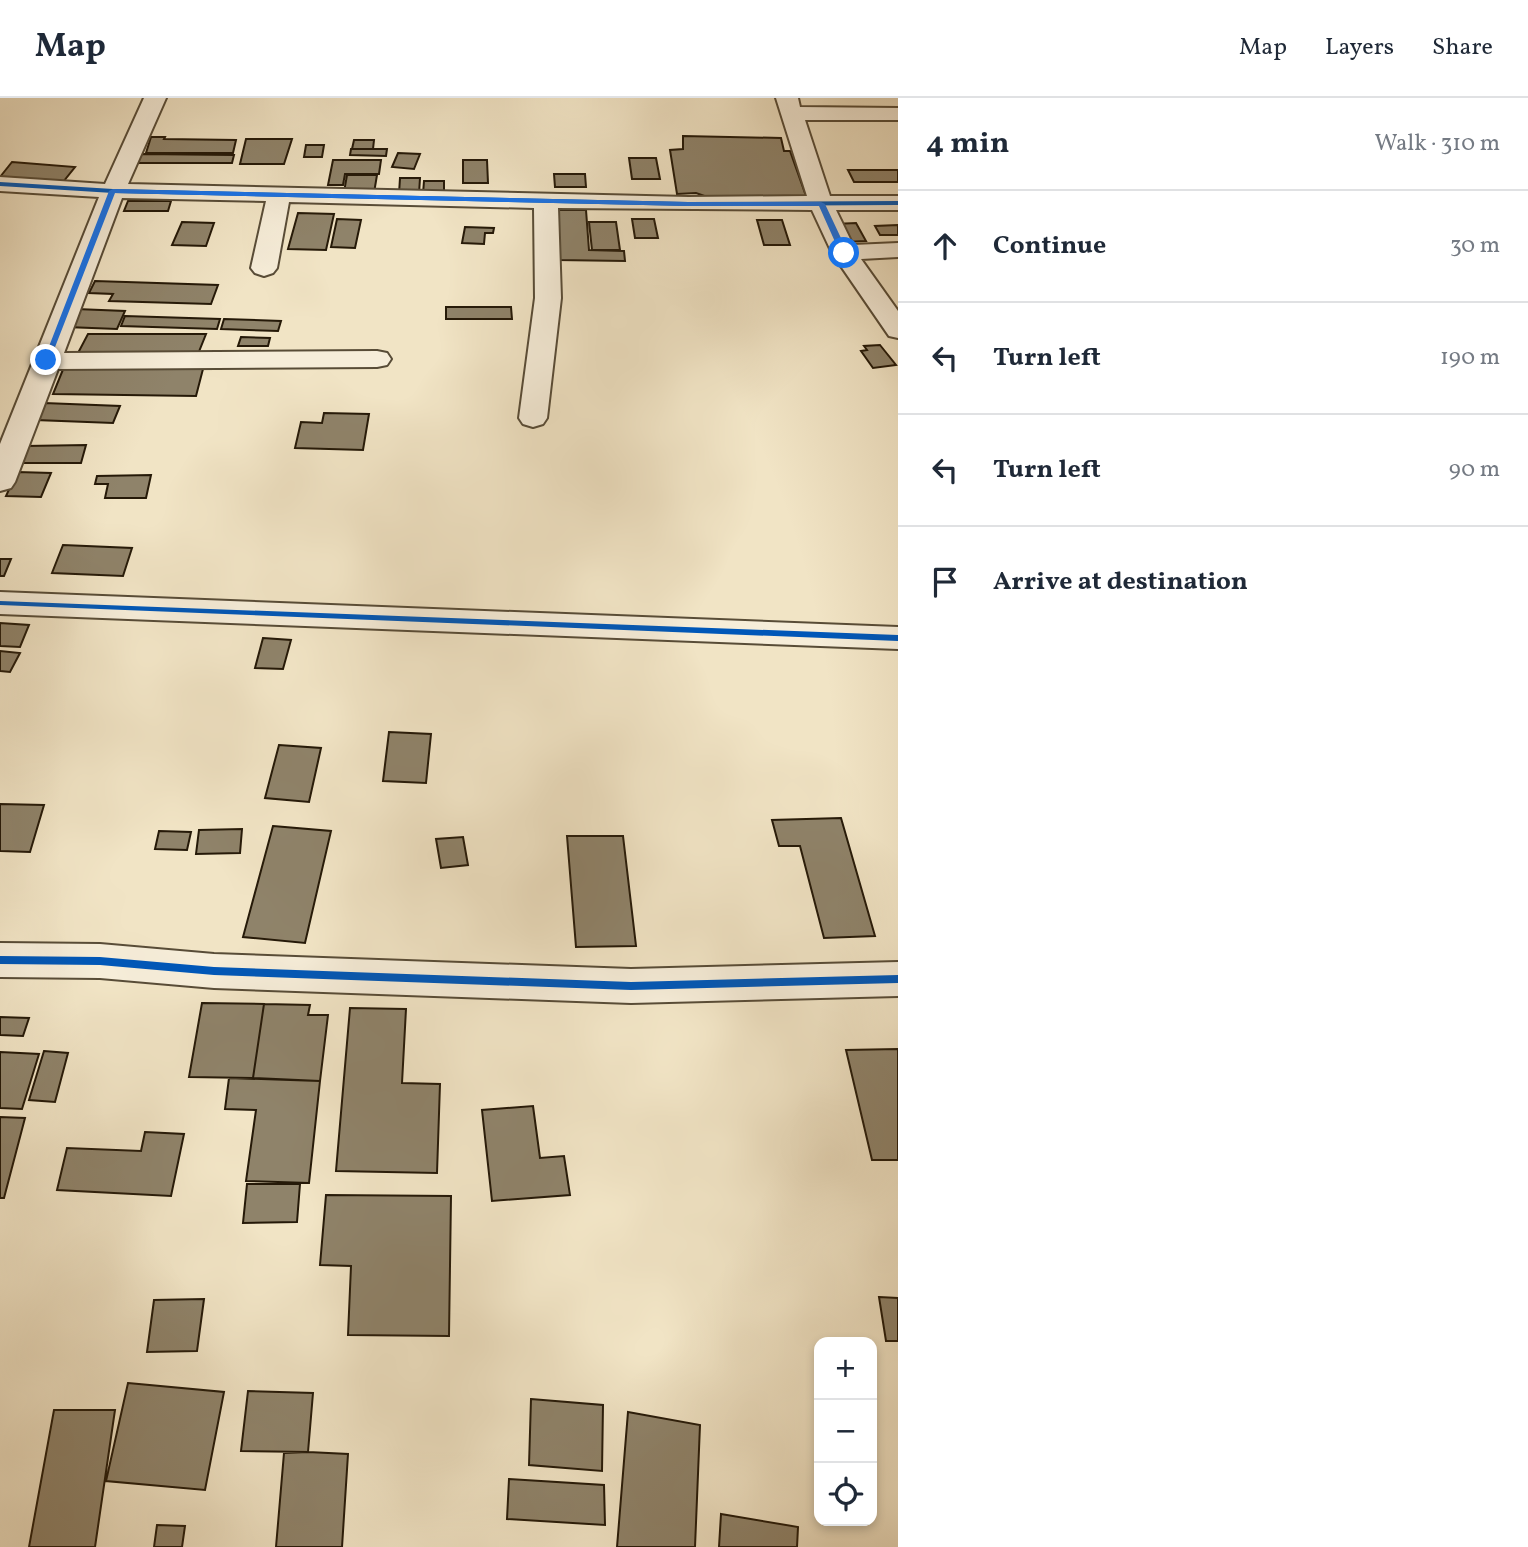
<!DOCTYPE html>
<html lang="en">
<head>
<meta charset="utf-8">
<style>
  :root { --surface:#fff; --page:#f6f6f7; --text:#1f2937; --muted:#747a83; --line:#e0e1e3 }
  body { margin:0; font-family:Vollkorn,serif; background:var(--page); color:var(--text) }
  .controls { position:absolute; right:21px; bottom:21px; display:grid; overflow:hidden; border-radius:14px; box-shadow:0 4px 10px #0003 }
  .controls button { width:63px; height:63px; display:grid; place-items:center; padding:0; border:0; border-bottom:2px solid var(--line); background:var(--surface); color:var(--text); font:35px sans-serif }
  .stop { position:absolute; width:21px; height:21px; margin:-16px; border:5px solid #1a73e8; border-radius:50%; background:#fff }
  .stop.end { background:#1a73e8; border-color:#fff; box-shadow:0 2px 7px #0008 }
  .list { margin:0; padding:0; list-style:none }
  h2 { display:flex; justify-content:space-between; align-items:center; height:91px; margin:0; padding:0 28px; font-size:30px }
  h2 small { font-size:23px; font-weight:400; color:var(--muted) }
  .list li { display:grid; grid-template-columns:46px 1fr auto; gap:21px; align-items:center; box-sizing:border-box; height:112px; padding:0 28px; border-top:2px solid var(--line) }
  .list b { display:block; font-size:26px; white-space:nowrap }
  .list em { font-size:23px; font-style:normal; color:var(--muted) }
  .icon { flex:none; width:38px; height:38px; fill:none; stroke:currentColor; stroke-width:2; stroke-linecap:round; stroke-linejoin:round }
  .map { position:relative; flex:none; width:898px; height:1449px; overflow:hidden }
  header { display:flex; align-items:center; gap:42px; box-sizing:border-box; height:98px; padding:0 35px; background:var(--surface); border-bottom:2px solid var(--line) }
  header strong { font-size:33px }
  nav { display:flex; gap:38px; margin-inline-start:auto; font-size:24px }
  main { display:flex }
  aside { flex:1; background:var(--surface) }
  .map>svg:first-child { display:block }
  .building { fill:#8f836a; stroke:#251908; stroke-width:2 }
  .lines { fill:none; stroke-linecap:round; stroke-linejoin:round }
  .minor-casing { stroke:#584c37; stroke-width:4 }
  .minor { fill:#f6edd9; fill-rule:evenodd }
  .cycleway-casing { stroke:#f6edd9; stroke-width:4 }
  .cycleway { fill:#0057b8; fill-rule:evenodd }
  .route { fill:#1a73e8 }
</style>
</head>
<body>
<header>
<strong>Map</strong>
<nav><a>Map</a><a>Layers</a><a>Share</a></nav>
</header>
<main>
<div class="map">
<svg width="898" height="1449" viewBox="0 0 898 1449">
  <rect width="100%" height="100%" fill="#f1e4c5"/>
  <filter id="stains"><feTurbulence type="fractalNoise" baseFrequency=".00286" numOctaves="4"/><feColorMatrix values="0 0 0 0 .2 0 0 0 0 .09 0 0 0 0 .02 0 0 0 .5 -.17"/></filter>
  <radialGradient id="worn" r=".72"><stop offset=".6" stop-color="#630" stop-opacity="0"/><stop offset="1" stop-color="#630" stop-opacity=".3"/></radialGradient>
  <path class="building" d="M 683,38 L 781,40 L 784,53 L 790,53 L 806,98 L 716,102 L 696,95 L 677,96 L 670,52 L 683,51 Z
    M 151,39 L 165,39 L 164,41 L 236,42 L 233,55 L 146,55 Z
    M 246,41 L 292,41 L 284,66 L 240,66 Z
    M 354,42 L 374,42 L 373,51 L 352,51 Z
    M 306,47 L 324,47 L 322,59 L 304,59 Z
    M 351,51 L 387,51 L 386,58 L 350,57 Z
    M 398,55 L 420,56 L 414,71 L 392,69 Z
    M 141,56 L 234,57 L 232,65 L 138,65 Z
    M 629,60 L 656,60 L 660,81 L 632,81 Z
    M 333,62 L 381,62 L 379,76 L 345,76 L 343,87 L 328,87 Z
    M 463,62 L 487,62 L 488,85 L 463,85 Z
    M 12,64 L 75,69 L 59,89 L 0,85 L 0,79 Z
    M 848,72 L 898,72 L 898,84 L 854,84 Z
    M 554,76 L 585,76 L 586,89 L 555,89 Z
    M 347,77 L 377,77 L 374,95 L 344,94 Z
    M 400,80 L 420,80 L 419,96 L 399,96 Z
    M 424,83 L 444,83 L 444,96 L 423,96 Z
    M 128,103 L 171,103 L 168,113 L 124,113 Z
    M 555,112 L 586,112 L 589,152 L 624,153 L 625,163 L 557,162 Z
    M 298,115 L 334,116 L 326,152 L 288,151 Z
    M 337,121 L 361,122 L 355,150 L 331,149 Z
    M 632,121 L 654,121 L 658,140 L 635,140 Z
    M 757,122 L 782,122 L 790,147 L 764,147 Z
    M 182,124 L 214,125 L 206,148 L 172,147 Z
    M 589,124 L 616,124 L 620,152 L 592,152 Z
    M 856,125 L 866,143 L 844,144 L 835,126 Z
    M 898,127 L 898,137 L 880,137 L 875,128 Z
    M 465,129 L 494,130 L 493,135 L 485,135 L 484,146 L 462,145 Z
    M 95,183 L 218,187 L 211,206 L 109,203 L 113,196 L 89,195 Z
    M 446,209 L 511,209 L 512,221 L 446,221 Z
    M 76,211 L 125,213 L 117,231 L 67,229 Z
    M 125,218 L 220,221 L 217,231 L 121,228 Z
    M 224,221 L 281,223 L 278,233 L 221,231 Z
    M 88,236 L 206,236 L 198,256 L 78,255 Z
    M 241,239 L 270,240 L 268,248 L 238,248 Z
    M 880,247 L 896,267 L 873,270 L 861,253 L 867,252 L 864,248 Z
    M 64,269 L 203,271 L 196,298 L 53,296 Z
    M 44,305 L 120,308 L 113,325 L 36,322 Z
    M 324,315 L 369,316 L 363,352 L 295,350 L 301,324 L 322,325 Z
    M 86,347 L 81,365 L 20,365 L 26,348 Z
    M 17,374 L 51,375 L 41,399 L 6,398 Z
    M 151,377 L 146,400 L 105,400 L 108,386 L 95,386 L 97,378 Z
    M 63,447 L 132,450 L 123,478 L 52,475 Z
    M 0,461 L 11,461 L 4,478 L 0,478 Z
    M 0,525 L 29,527 L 20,549 L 0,548 Z
    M 263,540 L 291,542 L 283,571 L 255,570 Z
    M 0,553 L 20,555 L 10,574 L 0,573 Z
    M 389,634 L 431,636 L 426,685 L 383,683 Z
    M 279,647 L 321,650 L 309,704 L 265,700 Z
    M 0,706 L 44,707 L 30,754 L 0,753 Z
    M 841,720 L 875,838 L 824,840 L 800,748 L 779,748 L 772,722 Z
    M 273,728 L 331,733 L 305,845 L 243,839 Z
    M 242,731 L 240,755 L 196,756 L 199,732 Z
    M 159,733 L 191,734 L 187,752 L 155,751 Z
    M 567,738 L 623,738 L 636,848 L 576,849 Z
    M 463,739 L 468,767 L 441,770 L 436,741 Z
    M 202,905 L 264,906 L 253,980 L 189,979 Z
    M 264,906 L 310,907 L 308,917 L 328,917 L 320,983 L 253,980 Z
    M 350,910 L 406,911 L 402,985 L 440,986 L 437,1075 L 336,1073 Z
    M 0,919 L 29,920 L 23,938 L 0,937 Z
    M 898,951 L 898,1062 L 872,1062 L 846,952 Z
    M 44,953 L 68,955 L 55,1004 L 29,1002 Z
    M 0,954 L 39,956 L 22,1011 L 0,1010 Z
    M 229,980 L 320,983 L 309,1085 L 246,1083 L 256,1012 L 225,1011 Z
    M 533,1008 L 540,1060 L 564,1058 L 570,1097 L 492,1103 L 482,1012 Z
    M 0,1019 L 25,1020 L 4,1100 L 0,1100 Z
    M 145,1034 L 184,1036 L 171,1098 L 57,1092 L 67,1050 L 141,1053 Z
    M 247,1086 L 300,1086 L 297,1124 L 243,1125 Z
    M 326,1097 L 451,1098 L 449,1238 L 348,1237 L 351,1168 L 320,1167 Z
    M 879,1199 L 898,1200 L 898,1243 L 886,1243 Z
    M 204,1201 L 197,1253 L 147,1254 L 154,1202 Z
    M 128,1285 L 224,1294 L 205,1392 L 106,1383 Z
    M 248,1293 L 313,1295 L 308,1354 L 241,1353 Z
    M 531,1301 L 603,1307 L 602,1373 L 529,1367 Z
    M 54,1312 L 115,1312 L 95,1449 L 29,1449 Z
    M 628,1314 L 700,1327 L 695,1449 L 617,1449 Z
    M 308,1354 L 348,1356 L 342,1449 L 276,1449 L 284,1355 Z
    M 509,1381 L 604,1387 L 605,1427 L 507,1421 Z
    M 721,1416 L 798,1429 L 797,1449 L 719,1449 Z
    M 157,1427 L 185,1428 L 182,1449 L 154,1449 Z"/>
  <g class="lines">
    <g class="minor-casing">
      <path id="minor" d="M 144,0 L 166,0 L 128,86 L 688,99 L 807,98 L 776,0 L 798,0 L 800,9 L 898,10 L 898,22 L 805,22 L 830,98 L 898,98 L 898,112 L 836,112 L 853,147 L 898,145 L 898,159 L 861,161 L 898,213 L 898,240 L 889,238 L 832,155 L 812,112 L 558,110 L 561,200 L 547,320 L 543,326 L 533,329 L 523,326 L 519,320 L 535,200 L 534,110 L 289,104 L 277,170 L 273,175 L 264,178 L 255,175 L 251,170 L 266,103 L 122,100 L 64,255 L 377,253 L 387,255 L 391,261 L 387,267 L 377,269 L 58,271 L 15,384 L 11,390 L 0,393 L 0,346 L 99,99 L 0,93 L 0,79 L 105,86 Z
        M 0,494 L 898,529 L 898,551 L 0,516 Z
        M 0,845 L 100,846 L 214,856 L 631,871 L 898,864 L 898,898 L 631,905 L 214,890 L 100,880 L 0,879 Z"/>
    </g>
    <use href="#minor" class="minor"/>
    <g class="cycleway-casing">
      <path id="cycleway" d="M 0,84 L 113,91 L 688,104 L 898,103 L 898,107 L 688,108 L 113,95 L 0,88 Z
        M 0,503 L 898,537 L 898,543 L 0,507 Z
        M 0,858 L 100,859 L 214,869 L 631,884 L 898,877 L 898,885 L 631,892 L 214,877 L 100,867 L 0,866 Z"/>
    </g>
    <use href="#cycleway" class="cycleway"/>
  </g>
  <path class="route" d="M 113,91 L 688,104 L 821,104 L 825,106 L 848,155 L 844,157 L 840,155 L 819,108 L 688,108 L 115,95 L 50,262 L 43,264 L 109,93 Z"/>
  <rect width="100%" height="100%" filter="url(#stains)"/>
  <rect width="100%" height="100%" fill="url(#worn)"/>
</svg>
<div class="controls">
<button>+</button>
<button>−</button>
<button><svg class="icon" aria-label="locate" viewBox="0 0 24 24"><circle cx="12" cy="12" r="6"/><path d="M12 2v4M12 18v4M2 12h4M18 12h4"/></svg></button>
</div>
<div class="stop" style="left:844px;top:155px"></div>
<div class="stop end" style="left:46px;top:262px"></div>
</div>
<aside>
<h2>4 min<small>Walk · 310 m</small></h2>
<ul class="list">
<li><svg class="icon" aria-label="ahead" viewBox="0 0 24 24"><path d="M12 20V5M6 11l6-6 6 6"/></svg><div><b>Continue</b></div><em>30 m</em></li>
<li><svg class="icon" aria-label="left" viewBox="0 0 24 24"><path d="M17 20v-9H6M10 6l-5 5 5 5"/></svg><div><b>Turn left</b></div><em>190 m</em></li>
<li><svg class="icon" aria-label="left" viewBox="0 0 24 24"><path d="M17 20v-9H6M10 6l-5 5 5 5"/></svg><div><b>Turn left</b></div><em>90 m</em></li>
<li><svg class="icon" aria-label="arrive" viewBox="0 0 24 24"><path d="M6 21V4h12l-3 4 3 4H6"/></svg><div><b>Arrive at destination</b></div></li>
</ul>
</aside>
</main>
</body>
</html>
